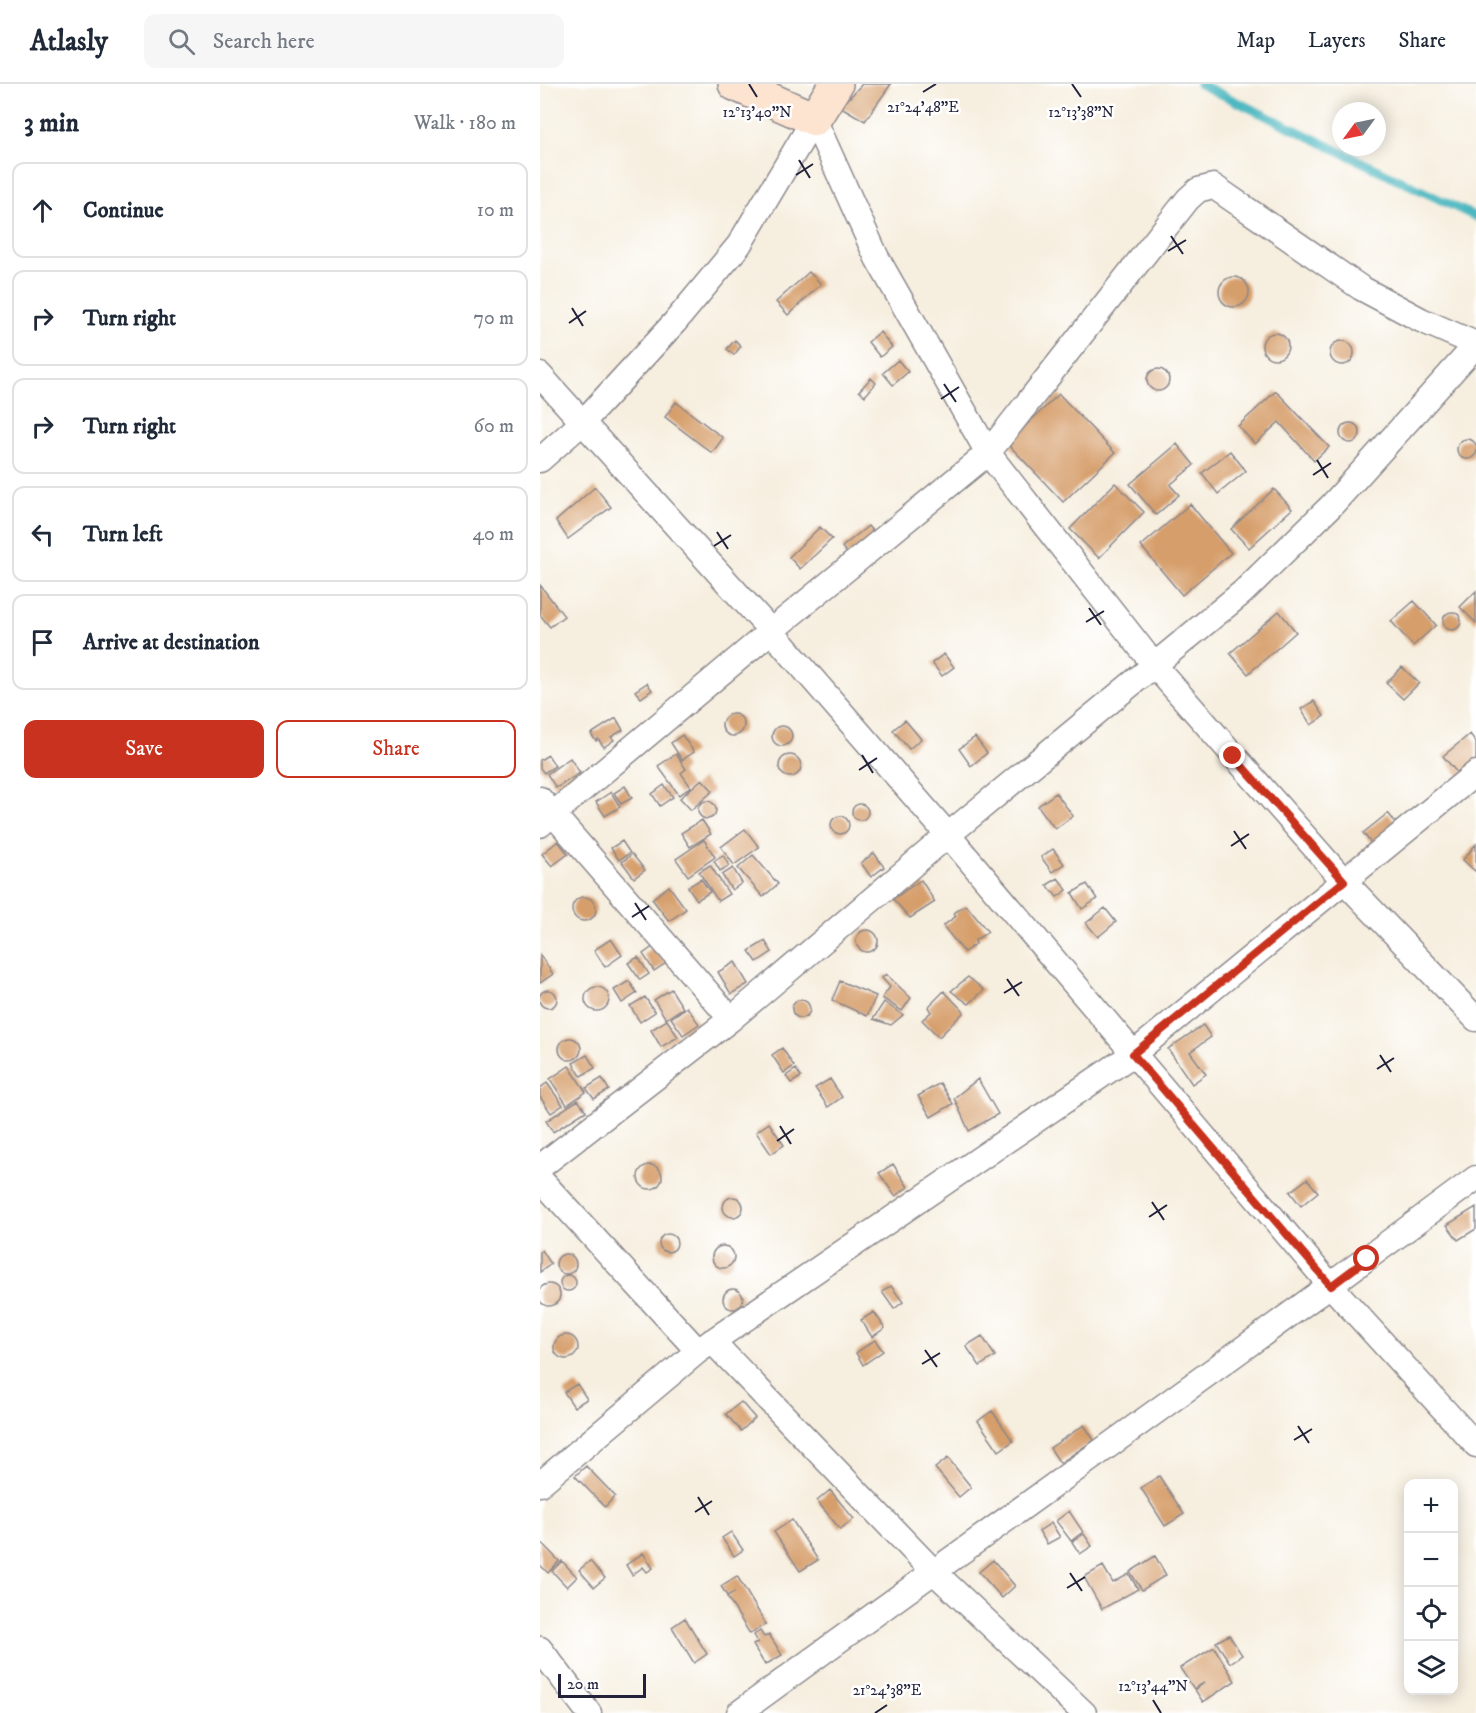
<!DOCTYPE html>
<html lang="en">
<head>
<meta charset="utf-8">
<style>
  :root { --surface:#fff; --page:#f6f6f7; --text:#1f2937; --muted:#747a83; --line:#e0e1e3; --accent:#c8321e }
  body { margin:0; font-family:"IM FELL DW Pica",serif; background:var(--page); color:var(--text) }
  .controls { position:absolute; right:18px; bottom:18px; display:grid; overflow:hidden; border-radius:12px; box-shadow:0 3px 15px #0003 }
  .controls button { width:54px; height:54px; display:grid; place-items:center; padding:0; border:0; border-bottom:2px solid var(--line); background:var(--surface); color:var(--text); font:30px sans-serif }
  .compass { position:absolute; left:792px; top:18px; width:54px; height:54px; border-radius:50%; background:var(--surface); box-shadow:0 3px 15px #0003; rotate:237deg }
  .scale { position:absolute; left:18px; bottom:15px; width:88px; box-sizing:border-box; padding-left:6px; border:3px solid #22223b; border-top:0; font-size:16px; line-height:21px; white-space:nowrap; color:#22223b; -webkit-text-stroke:4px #fff; paint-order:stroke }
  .stop { position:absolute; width:18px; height:18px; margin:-14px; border:4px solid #c8321e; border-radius:50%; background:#fff }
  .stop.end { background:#c8321e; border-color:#fff; box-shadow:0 2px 6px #0008 }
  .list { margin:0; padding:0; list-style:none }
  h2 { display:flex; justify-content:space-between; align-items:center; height:78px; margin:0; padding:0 24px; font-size:26px }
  h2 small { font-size:20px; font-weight:400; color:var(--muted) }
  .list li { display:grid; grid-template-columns:39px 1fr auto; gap:18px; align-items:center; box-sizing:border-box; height:96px; margin:0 12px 12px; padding:0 12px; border:2px solid var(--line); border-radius:12px }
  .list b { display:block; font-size:22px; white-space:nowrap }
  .list em { font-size:20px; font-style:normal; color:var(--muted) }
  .actions { display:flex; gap:12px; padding:18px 24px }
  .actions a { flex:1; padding:14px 0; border:2px solid var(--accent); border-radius:12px; text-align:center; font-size:21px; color:var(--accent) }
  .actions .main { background:var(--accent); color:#fff }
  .icon { flex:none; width:33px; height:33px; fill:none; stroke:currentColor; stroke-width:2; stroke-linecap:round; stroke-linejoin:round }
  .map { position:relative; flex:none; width:936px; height:1629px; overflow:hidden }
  header { display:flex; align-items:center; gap:36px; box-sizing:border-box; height:84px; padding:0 30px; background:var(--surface); border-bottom:2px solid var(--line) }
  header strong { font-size:28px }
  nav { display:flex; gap:33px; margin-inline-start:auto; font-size:21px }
  .search { width:420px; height:54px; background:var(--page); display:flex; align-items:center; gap:15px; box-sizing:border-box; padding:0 21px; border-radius:12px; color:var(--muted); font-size:22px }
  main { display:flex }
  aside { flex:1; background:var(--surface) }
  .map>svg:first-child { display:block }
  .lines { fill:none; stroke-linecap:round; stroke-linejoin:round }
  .stream { stroke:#47b6bf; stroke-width:9 }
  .building { fill:#d69e6a }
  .street-casing { stroke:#8c888c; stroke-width:27 }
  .secondary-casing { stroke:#8c888c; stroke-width:36 }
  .street { stroke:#fff; stroke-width:24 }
  .secondary { stroke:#fde4d1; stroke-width:33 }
  .route { stroke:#c8321e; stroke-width:8 }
  .ticks { fill:none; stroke:#22223b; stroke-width:2 }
  .ticks-label { font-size:15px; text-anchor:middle; fill:#22223b; stroke:#fff; stroke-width:5; stroke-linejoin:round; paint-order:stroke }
</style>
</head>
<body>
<header>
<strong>Atlasly</strong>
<div class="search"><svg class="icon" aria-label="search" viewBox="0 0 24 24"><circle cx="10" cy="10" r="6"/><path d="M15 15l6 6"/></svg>Search here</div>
<nav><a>Map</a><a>Layers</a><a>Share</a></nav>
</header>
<main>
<aside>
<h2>3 min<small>Walk · 180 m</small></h2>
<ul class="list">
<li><svg class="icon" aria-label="ahead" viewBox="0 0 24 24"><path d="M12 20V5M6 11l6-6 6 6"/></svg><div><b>Continue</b></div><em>10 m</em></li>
<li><svg class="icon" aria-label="right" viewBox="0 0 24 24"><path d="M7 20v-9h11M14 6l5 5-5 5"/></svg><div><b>Turn right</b></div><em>70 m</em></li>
<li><svg class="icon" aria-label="right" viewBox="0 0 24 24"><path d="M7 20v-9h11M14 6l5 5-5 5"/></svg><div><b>Turn right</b></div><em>60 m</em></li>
<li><svg class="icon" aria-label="left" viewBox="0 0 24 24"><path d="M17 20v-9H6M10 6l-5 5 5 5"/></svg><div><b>Turn left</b></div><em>40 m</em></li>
<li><svg class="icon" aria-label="arrive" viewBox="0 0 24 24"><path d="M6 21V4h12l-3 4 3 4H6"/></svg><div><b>Arrive at destination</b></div></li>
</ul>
<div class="actions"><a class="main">Save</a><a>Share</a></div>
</aside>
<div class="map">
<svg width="936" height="1629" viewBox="0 0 936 1629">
  <rect width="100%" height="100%" fill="#fff"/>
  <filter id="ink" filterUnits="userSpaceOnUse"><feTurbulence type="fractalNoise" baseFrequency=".0167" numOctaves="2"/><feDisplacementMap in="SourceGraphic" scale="12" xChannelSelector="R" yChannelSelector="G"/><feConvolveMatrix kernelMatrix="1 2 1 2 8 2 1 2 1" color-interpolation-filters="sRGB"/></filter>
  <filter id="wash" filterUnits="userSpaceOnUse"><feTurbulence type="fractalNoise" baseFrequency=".008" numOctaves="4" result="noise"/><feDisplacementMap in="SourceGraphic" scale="24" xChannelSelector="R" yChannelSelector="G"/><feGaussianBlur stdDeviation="1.35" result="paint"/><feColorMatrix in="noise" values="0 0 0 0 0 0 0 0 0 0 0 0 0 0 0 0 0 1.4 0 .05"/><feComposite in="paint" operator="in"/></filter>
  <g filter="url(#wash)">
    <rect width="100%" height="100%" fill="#f6eede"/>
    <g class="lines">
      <path class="stream" d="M 660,0 L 936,133"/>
    </g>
    <g id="blocks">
      <path class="building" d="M 322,0 L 351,0 L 325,37 L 301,23 Z
        M 269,188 L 281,200 L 248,231 L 236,218 Z
        M679 208a15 15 0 1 1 30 0a15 15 0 1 1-30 0Z
        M 340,248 L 352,263 L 340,273 L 328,258 Z
        M722 262a13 13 0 1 1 26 0a13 13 0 1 1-26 0Z
        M 195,256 L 201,262 L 194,271 L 187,265 Z
        M790 269a12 12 0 1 1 24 0a12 12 0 1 1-24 0Z
        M 358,276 L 368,288 L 353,301 L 343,289 Z
        M607 296a11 11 0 1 1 22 0a11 11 0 1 1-22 0Z
        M 331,294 L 336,299 L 325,312 L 319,307 Z
        M 736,307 L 789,363 L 774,377 L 739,338 L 715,360 L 698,342 Z
        M 519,310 L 575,369 L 523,418 L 467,359 Z
        M 136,318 L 183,354 L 172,369 L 125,333 Z
        M800 349a10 10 0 1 1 20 0a10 10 0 1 1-20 0Z
        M917 365a10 10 0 1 1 20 0a10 10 0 1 1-20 0Z
        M 637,360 L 654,381 L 630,401 L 639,411 L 616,431 L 590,400 Z
        M 690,367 L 706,387 L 678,410 L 662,389 Z
        M 575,399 L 604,428 L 559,474 L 530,445 Z
        M 55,403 L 71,423 L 28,455 L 16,437 Z
        M 734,405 L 752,425 L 709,464 L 691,445 Z
        M 650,420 L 691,469 L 642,511 L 601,462 Z
        M 328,442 L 338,454 L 312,476 L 302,463 Z
        M 280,443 L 292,455 L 260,485 L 249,473 Z
        M 0,501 L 24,532 L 10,543 L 0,531 Z
        M 936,507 L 936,539 L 920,523 Z
        M 874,517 L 896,541 L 873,562 L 851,537 Z
        M 739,527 L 756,548 L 708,590 L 690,569 Z
        M903 537a9 9 0 1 1 18 0a9 9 0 1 1-18 0Z
        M 404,570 L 414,583 L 402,592 L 392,579 Z
        M 862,583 L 879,599 L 863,615 L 846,599 Z
        M 107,599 L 112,606 L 101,614 L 95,607 Z
        M 774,617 L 784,632 L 771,641 L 761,625 Z
        M182 641a11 11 0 1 1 22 0a11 11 0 1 1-22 0Z
        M 76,634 L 83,646 L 71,653 L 74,656 L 64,663 L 58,655 L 56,657 L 51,650 Z
        M 365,636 L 381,655 L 369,665 L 353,646 Z
        M232 652a10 10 0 1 1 20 0a10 10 0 1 1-20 0Z
        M 930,650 L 936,658 L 936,685 L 923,696 L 903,672 Z
        M 142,651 L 154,668 L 142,676 L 131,659 Z
        M 435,653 L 447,669 L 431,682 L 419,665 Z
        M 136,670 L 146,685 L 141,689 L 151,703 L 139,711 L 118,682 Z
        M 8,671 L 15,682 L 4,689 L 0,684 L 0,676 Z
        M239 682a11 11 0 1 1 22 0a11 11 0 1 1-22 0Z
        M 30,674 L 40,689 L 16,704 L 7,690 Z
        M 162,695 L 173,707 L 151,726 L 140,714 Z
        M 124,701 L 133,713 L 120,722 L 112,710 Z
        M 85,702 L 92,714 L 81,720 L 74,709 Z
        M 71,708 L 80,723 L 65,732 L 56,718 Z
        M 516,709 L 533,732 L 515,745 L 498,722 Z
        M158 726a9 9 0 1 1 18 0a9 9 0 1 1-18 0Z
        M312 728a8 8 0 1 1 16 0a8 8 0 1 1-16 0Z
        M 848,729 L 860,744 L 835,764 L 823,749 Z
        M291 741a9 9 0 1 1 18 0a9 9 0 1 1-18 0Z
        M 162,736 L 171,750 L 150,763 L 141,749 Z
        M 205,745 L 219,763 L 194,781 L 181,763 Z
        M 164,756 L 175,773 L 148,792 L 136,775 Z
        M 18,757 L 28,770 L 12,782 L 2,770 Z
        M 82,757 L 90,769 L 79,776 L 71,764 Z
        M 936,760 L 936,788 L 923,776 Z
        M 513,765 L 524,780 L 512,788 L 501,773 Z
        M 334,769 L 344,783 L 331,793 L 321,779 Z
        M 92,770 L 105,786 L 94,794 L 82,778 Z
        M 183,771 L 189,782 L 180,787 L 174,777 Z
        M 213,771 L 238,800 L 223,813 L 198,784 Z
        M 170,781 L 189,810 L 178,817 L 159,788 Z
        M 193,784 L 202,799 L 192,806 L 182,791 Z
        M 518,794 L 527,806 L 517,813 L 507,801 Z
        M 161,795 L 170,808 L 157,816 L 148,803 Z
        M 381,796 L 395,818 L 370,834 L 353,815 Z
        M 547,800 L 557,815 L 542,825 L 532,809 Z
        M 129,802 L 146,825 L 129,837 L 112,815 Z
        M32 825a12 12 0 1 1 24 0a12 12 0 1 1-24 0Z
        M 426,821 L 448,848 L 435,856 L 436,860 L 424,868 L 403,842 L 416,832 L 414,829 Z
        M 565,824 L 576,838 L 558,853 L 546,839 Z
        M316 857a11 11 0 1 1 22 0a11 11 0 1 1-22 0Z
        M 71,855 L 82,871 L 65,883 L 54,866 Z
        M 225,857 L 232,868 L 217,878 L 209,867 Z
        M 114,862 L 126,879 L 114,887 L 103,870 Z
        M 0,871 L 13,890 L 0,899 Z
        M 98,873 L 109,890 L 100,896 L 88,879 Z
        M 195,878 L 208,900 L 191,910 L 178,888 Z
        M 346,890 L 371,914 L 362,927 L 342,914 L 350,903 L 342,894 Z
        M 428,893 L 444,906 L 429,920 L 411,907 Z
        M 89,897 L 97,909 L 82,919 L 74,906 Z
        M 300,897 L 336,912 L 327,932 L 292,916 Z
        M45 915a12 12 0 1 1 24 0a12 12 0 1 1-24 0Z
        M 131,905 L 143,924 L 126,935 L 114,916 Z
        M-1 915a9 9 0 1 1 18 0a9 9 0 1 1-18 0Z
        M 404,907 L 424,928 L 399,953 L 382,936 L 391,928 L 388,923 Z
        M 105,913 L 115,928 L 100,938 L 90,922 Z
        M252 925a9 9 0 1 1 18 0a9 9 0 1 1-18 0Z
        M 344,918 L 363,931 L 351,941 L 333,935 Z
        M 147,923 L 159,940 L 143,951 L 131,934 Z
        M 127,936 L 138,953 L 121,963 L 111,946 Z
        M 663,941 L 671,953 L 650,968 L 666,990 L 652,1000 L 628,965 Z
        M19 965a11 11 0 1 1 22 0a11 11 0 1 1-22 0Z
        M 242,964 L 254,982 L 244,989 L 232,971 Z
        M 47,971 L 55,984 L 41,992 L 33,979 Z
        M 29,982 L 46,1008 L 27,1021 L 10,995 Z
        M 256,985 L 261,993 L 251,999 L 246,992 Z
        M 62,994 L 69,1006 L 54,1015 L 46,1004 Z
        M 290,995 L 302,1013 L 288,1023 L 275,1004 Z
        M 438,995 L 458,1030 L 429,1047 L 414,1014 Z
        M 7,999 L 23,1021 L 11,1029 L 0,1013 L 0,1004 Z
        M 400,999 L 413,1020 L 391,1033 L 378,1012 Z
        M 38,1016 L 46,1027 L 13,1048 L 6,1037 Z
        M 229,1039 L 244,1061 L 231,1070 L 216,1048 Z
        M 353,1080 L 368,1103 L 355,1112 L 339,1089 Z
        M98 1093a12 12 0 1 1 24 0a12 12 0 1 1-24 0Z
        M 767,1095 L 778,1108 L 761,1122 L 750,1108 Z
        M183 1123a10 10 0 1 1 20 0a10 10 0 1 1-20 0Z
        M 936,1123 L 936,1145 L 918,1156 L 907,1141 Z
        M119 1159a9 9 0 1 1 18 0a9 9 0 1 1-18 0Z
        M172 1173a11 11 0 1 1 22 0a11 11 0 1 1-22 0Z
        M 2,1166 L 11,1180 L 0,1188 L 0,1168 Z
        M16 1180a10 10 0 1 1 20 0a10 10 0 1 1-20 0Z
        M20 1199a8 8 0 1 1 16 0a8 8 0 1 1-16 0Z
        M-2 1211a11 11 0 1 1 22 0a11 11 0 1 1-22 0Z
        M 351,1202 L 363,1218 L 354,1225 L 342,1208 Z
        M183 1215a10 10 0 1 1 20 0a10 10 0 1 1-20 0Z
        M 334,1228 L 345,1244 L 332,1253 L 321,1236 Z
        M14 1263a12 12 0 1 1 24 0a12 12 0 1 1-24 0Z
        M 442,1252 L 455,1272 L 440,1282 L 426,1262 Z
        M 335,1256 L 343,1267 L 323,1281 L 316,1269 Z
        M 37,1300 L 47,1315 L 34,1323 L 24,1308 Z
        M 201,1318 L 215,1334 L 201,1347 L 186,1330 Z
        M 452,1327 L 473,1357 L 459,1367 L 438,1337 Z
        M 544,1341 L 554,1356 L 520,1379 L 510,1364 Z
        M 408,1374 L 431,1403 L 419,1413 L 395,1384 Z
        M 46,1382 L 75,1412 L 65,1423 L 35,1392 Z
        M 619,1392 L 644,1430 L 625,1442 L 601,1404 Z
        M 290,1406 L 314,1435 L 300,1445 L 277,1417 Z
        M 529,1427 L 543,1448 L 531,1457 L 516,1437 Z
        M 252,1436 L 278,1476 L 260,1487 L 234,1448 Z
        M 511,1439 L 520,1453 L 507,1460 L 499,1447 Z
        M 191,1448 L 203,1466 L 194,1472 L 182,1454 Z
        M 544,1450 L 552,1462 L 540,1470 L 532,1458 Z
        M 0,1457 L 19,1477 L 8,1489 L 0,1481 Z
        M 103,1469 L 113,1484 L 107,1488 L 103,1483 L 92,1491 L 86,1481 Z
        M 615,1472 L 626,1491 L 602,1506 L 590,1488 Z
        M 453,1476 L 475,1502 L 462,1514 L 439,1488 Z
        M 22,1477 L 37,1493 L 27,1503 L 12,1487 Z
        M 50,1477 L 65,1494 L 54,1503 L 39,1486 Z
        M 563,1482 L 573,1499 L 589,1490 L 598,1505 L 562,1525 L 544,1493 Z
        M 197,1492 L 226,1540 L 210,1550 L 187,1513 L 195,1508 L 187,1512 L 181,1502 Z
        M 145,1534 L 167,1570 L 154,1579 L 132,1543 Z
        M 220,1547 L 224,1553 L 229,1550 L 242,1571 L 225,1581 L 213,1561 L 218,1558 L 214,1551 Z
        M 689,1551 L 702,1571 L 690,1579 L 676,1558 Z
        M 674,1563 L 695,1597 L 663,1618 L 655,1606 L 664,1599 L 654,1605 L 640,1584 Z"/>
    </g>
  </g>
  <g filter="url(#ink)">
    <use href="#blocks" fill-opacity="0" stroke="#8c888c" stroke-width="1.5"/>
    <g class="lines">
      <g class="street-casing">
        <path id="street" d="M 274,35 L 337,174 L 448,369 L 615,582 L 804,797 L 936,935
          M 0,291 L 231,547 L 408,751 L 791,1202 L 936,1361
          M 0,376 L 43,338 L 135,238 L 199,161 L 274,35
          M 0,715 L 191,935
          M 0,741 L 231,547 L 448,369 L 648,115 L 658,106 L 673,102 L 821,204 L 881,236 L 936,260
          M 0,1083 L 191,935 L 408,751 L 703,508 L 791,422 L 936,261
          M 0,1095 L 158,1267
          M 172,1257 L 393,1487 L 544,1629
          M 0,1400 L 158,1267 L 593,970 L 936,689
          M 0,1565 L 49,1629
          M 199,1629 C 444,1450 692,1275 936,1094"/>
      </g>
      <g class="secondary-casing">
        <path id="secondary" d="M 195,0 L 274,35 L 296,0"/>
      </g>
      <use href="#street" class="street"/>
      <use href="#secondary" class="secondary"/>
    </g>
  </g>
  <g class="lines" filter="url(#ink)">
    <path class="route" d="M 693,672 L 804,797 L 593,970 L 791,1202 L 827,1175"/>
  </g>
  <path class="ticks" d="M 209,0 L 217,13M 532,0 L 541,13M 383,8 L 396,0M 259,76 L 270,94M 256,91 L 273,80M 631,152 L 643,170M 628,167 L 646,156M 32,224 L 43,242M 29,239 L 46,227M 404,300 L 416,318M 401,315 L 419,303M 777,376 L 788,394M 773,391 L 791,379M 177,448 L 188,465M 174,462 L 191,451M 549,524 L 561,541M 546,538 L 564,527M 322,671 L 333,689M 319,686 L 337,674M 694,747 L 706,765M 691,762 L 709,750M 95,819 L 106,836M 92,833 L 109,822M 467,895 L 479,912M 464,909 L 482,898M 840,971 L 851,988M 837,985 L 854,974M 240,1042 L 251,1060M 237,1057 L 254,1045M 612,1118 L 624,1136M 609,1133 L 627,1121M 385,1266 L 397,1283M 382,1280 L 400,1269M 758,1342 L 769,1359M 754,1356 L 772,1345M 158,1413 L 169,1431M 155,1428 L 172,1417M 530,1489 L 542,1507M 527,1504 L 545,1493M 613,1616 L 621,1629M 335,1629 L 347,1621"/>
  <g class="ticks-label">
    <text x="383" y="28">21°24'48"E</text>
    <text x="217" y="33">12°13'40"N</text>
    <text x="541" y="33">12°13'38"N</text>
    <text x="613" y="1607">12°13'44"N</text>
    <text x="347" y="1611">21°24'38"E</text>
  </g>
</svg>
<div class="controls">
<button>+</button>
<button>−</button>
<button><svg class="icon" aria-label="locate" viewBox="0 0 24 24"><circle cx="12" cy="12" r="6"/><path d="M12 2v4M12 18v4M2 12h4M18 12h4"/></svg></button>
<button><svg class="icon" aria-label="layers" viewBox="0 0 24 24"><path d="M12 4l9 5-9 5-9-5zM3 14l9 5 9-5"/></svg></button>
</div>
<svg class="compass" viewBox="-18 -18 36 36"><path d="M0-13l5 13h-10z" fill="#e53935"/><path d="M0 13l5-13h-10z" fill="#747a83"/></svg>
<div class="scale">20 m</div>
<div class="stop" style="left:827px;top:1175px"></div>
<div class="stop end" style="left:693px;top:672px"></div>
</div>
</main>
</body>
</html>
